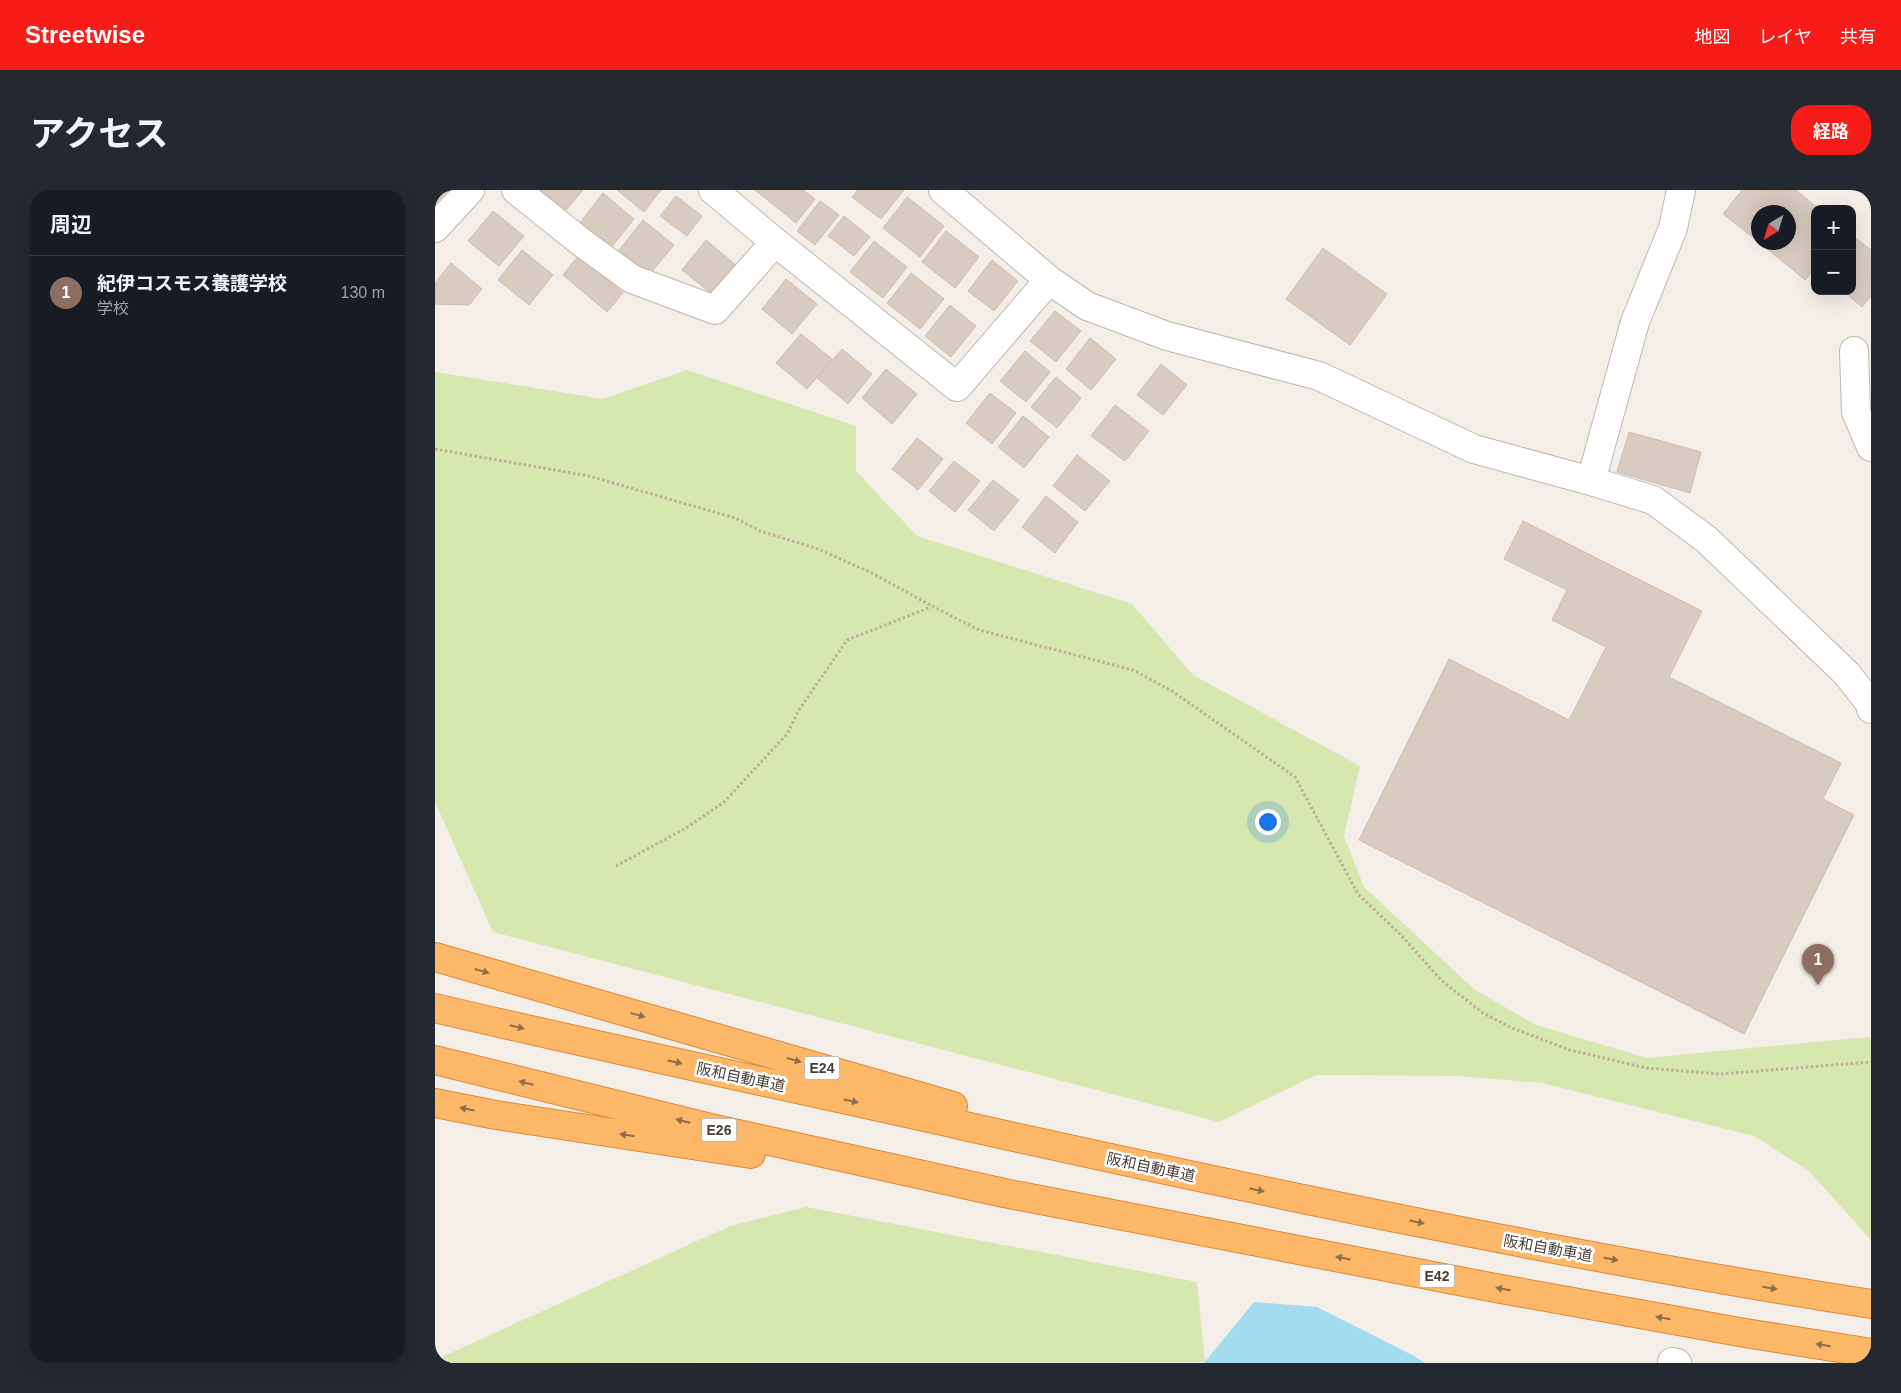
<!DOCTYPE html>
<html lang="ja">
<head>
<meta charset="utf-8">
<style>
  :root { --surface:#171b24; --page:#242831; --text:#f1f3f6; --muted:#9ea1a6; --line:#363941; --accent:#f81c19 }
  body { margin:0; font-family:Arial,"Noto Sans JP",sans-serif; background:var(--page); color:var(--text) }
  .controls { position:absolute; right:15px; top:15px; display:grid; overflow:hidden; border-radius:10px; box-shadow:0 5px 20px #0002 }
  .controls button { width:45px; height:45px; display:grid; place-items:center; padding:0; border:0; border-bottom:1px solid var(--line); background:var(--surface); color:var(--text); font:25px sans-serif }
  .compass { position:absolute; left:1316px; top:15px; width:45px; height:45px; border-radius:50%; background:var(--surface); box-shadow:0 5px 20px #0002; rotate:218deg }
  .you { position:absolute; left:832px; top:631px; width:18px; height:18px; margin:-12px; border:4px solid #fff; border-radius:50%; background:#1a73e8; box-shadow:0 0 0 8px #1a73e833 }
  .badge { display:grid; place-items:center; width:32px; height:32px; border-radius:50%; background:var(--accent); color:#fff; font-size:16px; font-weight:700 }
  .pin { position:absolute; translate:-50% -41px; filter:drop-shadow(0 1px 2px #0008) }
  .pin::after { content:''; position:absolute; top:26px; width:18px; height:15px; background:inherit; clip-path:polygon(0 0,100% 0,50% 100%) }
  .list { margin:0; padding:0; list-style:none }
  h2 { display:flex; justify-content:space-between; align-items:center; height:65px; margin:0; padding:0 20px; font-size:21px }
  h2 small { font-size:16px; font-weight:400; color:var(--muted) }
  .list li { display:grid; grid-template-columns:32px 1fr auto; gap:15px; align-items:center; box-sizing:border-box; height:75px; padding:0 20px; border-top:1px solid var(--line) }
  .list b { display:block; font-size:19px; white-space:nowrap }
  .list p { margin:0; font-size:16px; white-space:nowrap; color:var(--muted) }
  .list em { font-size:16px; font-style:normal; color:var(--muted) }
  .map { position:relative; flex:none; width:1436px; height:1173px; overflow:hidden; border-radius:20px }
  header { display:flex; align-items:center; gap:30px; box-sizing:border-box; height:70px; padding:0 25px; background:var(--accent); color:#fff }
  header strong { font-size:24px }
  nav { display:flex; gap:28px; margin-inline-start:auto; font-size:18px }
  .intro { display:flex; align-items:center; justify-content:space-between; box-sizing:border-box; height:120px; padding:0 30px }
  h1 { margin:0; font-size:35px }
  .button { padding:12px 22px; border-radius:20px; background:var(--accent); color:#fff; font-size:18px; font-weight:700 }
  main { display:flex; gap:30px; padding:0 30px }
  aside { flex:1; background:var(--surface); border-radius:20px; box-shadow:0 5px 20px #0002 }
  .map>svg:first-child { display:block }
  .green { fill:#d6e7b0 }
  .water { fill:#a3dbef }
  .building { fill:#d8cbbf; stroke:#cfbeaf }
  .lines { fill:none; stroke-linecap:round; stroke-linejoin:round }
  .street-casing { stroke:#c1b7ac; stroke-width:30 }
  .highway-casing { stroke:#dc8938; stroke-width:30 }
  .path { stroke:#c0ae9b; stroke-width:3; stroke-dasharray:2.5 2.5; stroke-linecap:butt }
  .street { stroke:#fff; stroke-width:28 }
  .highway { stroke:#fcb768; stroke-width:28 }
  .oneway { fill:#8f6e4a }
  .labels { text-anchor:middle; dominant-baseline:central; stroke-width:5; stroke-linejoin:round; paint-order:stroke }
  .shield { fill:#fff; stroke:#7e7772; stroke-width:1 }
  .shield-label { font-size:14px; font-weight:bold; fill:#463d36 }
  .street-label { font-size:15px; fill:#463d36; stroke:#fff }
</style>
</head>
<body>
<header>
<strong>Streetwise</strong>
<nav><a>地図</a><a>レイヤ</a><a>共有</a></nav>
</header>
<div class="intro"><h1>アクセス</h1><a class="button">経路</a></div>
<main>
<aside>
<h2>周辺<small></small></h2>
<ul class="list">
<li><span class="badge" style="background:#8d6e63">1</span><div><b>紀伊コスモス養護学校</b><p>学校</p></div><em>130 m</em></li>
</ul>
</aside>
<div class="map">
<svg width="1436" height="1173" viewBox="0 0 1436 1173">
  <rect width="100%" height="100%" fill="#f3eee7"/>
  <path class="green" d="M 252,180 L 421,236 L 421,281 L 482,346 L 697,414 L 758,485 L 925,576 L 909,646 L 929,697 L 1040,800 L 1101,835 L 1212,868 L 1433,847 L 1436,848 L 1436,1050 L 1374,981 L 1319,946 L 1107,893 L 1023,886 L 881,885 L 784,932 L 58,742 L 0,612 L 0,182 L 168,209 Z
    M 371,1017 L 762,1092 L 770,1172 L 0,1173 L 0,1170 L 295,1036 Z"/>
  <path class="water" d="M 819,1112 L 882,1117 L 979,1166 L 990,1173 L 769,1173 Z"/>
  <path class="building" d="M 0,0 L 13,0 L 0,15 Z
    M 106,0 L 148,0 L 131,20 Z
    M 182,0 L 226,0 L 209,22 Z
    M 320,0 L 368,0 L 380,9 L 361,33 Z
    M 423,0 L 469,0 L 446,29 L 417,7 Z
    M 1307,0 L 1361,0 L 1384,19 L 1380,19 L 1380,78 L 1370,90 L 1324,52 L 1354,52 L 1354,22 L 1324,22 L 1324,52 L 1288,24 Z
    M 168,3 L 199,29 L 175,59 L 144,34 Z
    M 241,6 L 267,26 L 252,46 L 225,26 Z
    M 472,7 L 509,36 L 485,67 L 448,38 Z
    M 385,11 L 404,25 L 380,55 L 362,41 Z
    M 58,21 L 89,46 L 64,76 L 33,51 Z
    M 409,26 L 435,47 L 419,66 L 393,46 Z
    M 208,30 L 239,55 L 214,85 L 184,60 Z
    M 511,41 L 544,67 L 520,98 L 487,72 Z
    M 1417,45 L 1436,60 L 1436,106 L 1427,117 L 1408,101 L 1417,101 Z
    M 271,50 L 302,76 L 278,105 L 247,80 Z
    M 439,51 L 472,77 L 448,108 L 415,82 Z
    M 888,58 L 952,104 L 915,155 L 851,109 Z
    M 87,60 L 118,85 L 94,115 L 63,90 Z
    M 143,66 L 188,103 L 172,122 L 128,85 Z
    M 557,70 L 583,91 L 559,121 L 533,101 Z
    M 16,73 L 47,99 L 34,115 L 0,114 L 0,93 Z
    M 476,83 L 509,109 L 485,139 L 452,113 Z
    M 351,89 L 382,114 L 357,144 L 327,119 Z
    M 515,115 L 541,136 L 516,167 L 490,146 Z
    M 620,121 L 646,141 L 621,172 L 595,151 Z
    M 366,144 L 397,169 L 372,199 L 341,173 Z
    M 655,148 L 681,169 L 656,200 L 631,179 Z
    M 407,159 L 437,184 L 413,214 L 382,188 Z
    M 590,161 L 615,182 L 591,212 L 565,191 Z
    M 726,174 L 752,195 L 728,225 L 702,205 Z
    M 451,179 L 482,204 L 457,234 L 427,208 Z
    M 621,187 L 646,208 L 622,238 L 596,217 Z
    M 555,203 L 581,223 L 557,254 L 531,233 Z
    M 680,215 L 714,241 L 690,271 L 656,246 Z
    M 588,226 L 614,247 L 589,278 L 563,257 Z
    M 1194,242 L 1266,262 L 1255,303 L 1182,282 Z
    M 482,248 L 508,269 L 483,300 L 457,279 Z
    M 642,265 L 675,291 L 650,321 L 618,296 Z
    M 519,271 L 545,291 L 520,322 L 494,301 Z
    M 558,290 L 584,310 L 559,341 L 533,320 Z
    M 611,306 L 643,332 L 620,363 L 587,337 Z
    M 1088,331 L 1267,421 L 1234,487 L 1406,573 L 1388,609 L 1419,625 L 1309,844 L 924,650 L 1014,469 L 1134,530 L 1171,457 L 1117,430 L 1132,400 L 1069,369 Z"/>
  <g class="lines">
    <g class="street-casing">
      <path id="street" d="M 81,0 L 146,52 L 197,89 L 280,120 L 340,52
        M 278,0 L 340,52 L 522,197 L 614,90
        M 508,0 L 614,90 L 652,116 L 732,146 L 884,186 L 1039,259 L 1156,291 L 1218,310 L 1271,349 L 1411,483 L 1434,512 L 1436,519
        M 0,38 L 35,0
        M 1419,161 L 1421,222 L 1436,257
        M 1156,291 L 1200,132 L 1238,38 L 1246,0
        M 1237,1172 L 1242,1173"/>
    </g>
    <g class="highway-casing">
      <path id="highway" d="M 0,767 L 518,916
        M 0,818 C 175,859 350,896 525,935 C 827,1002 1130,1066 1436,1114
        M 0,870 L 280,939 L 569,1003 L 1055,1097 L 1310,1143 L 1436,1163
        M 0,913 L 61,925 L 316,964"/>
    </g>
    <path class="path" d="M 0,259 L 154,286 L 300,328 L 325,341 L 383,359 L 435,382 L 497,416 L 544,440 L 698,480 L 737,501 L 860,587 L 923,704 L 966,745 L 1007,791 L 1048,823 L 1077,838 L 1135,860 L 1211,878 L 1285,884 L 1436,872
      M 181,676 L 251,638 L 289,612 L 352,544 L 364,520 L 412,450 L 496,417"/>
    <use href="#street" class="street"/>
    <use href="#highway" class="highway"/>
  </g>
  <defs><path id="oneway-solid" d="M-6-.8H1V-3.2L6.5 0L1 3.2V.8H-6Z" transform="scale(1.25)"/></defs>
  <g class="oneway">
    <use href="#oneway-solid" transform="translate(47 781) rotate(16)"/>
    <use href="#oneway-solid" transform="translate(203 825) rotate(16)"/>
    <use href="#oneway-solid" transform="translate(82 837) rotate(13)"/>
    <use href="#oneway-solid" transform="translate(359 870) rotate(16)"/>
    <use href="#oneway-solid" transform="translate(240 872) rotate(12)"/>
    <use href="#oneway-solid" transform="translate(91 893) rotate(-166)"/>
    <use href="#oneway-solid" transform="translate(416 911) rotate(12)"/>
    <use href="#oneway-solid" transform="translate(32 919) rotate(-169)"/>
    <use href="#oneway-solid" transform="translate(248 931) rotate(-166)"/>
    <use href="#oneway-solid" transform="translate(192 945) rotate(-171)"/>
    <use href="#oneway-solid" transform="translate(822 1000) rotate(12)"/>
    <use href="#oneway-solid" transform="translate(982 1032) rotate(12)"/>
    <use href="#oneway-solid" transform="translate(908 1068) rotate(-169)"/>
    <use href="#oneway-solid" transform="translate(1176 1069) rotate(10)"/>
    <use href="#oneway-solid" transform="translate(1335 1098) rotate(9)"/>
    <use href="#oneway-solid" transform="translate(1068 1099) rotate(-170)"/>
    <use href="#oneway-solid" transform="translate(1228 1128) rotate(-170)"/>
    <use href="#oneway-solid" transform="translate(1388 1155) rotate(-171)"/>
  </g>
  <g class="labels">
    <g class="shield">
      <rect x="369.5" y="866.5" width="35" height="23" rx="4"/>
      <rect x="266.5" y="928.5" width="35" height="23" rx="4"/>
      <rect x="984.5" y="1074.5" width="35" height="23" rx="4"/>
    </g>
    <g class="shield-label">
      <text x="387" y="878">E24</text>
      <text x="284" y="940">E26</text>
      <text x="1002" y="1086">E42</text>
    </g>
    <g class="street-label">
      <text transform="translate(306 887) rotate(12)">阪和自動車道</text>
      <text transform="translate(716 977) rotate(12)">阪和自動車道</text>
      <text transform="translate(1113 1058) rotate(10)">阪和自動車道</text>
    </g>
  </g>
</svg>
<div class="controls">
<button>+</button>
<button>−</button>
</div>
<svg class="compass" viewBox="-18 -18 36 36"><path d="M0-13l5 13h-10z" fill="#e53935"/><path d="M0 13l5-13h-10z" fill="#9ea1a6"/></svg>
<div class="you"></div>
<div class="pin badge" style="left:1383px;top:795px;background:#8d6e63">1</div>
</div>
</main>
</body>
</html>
